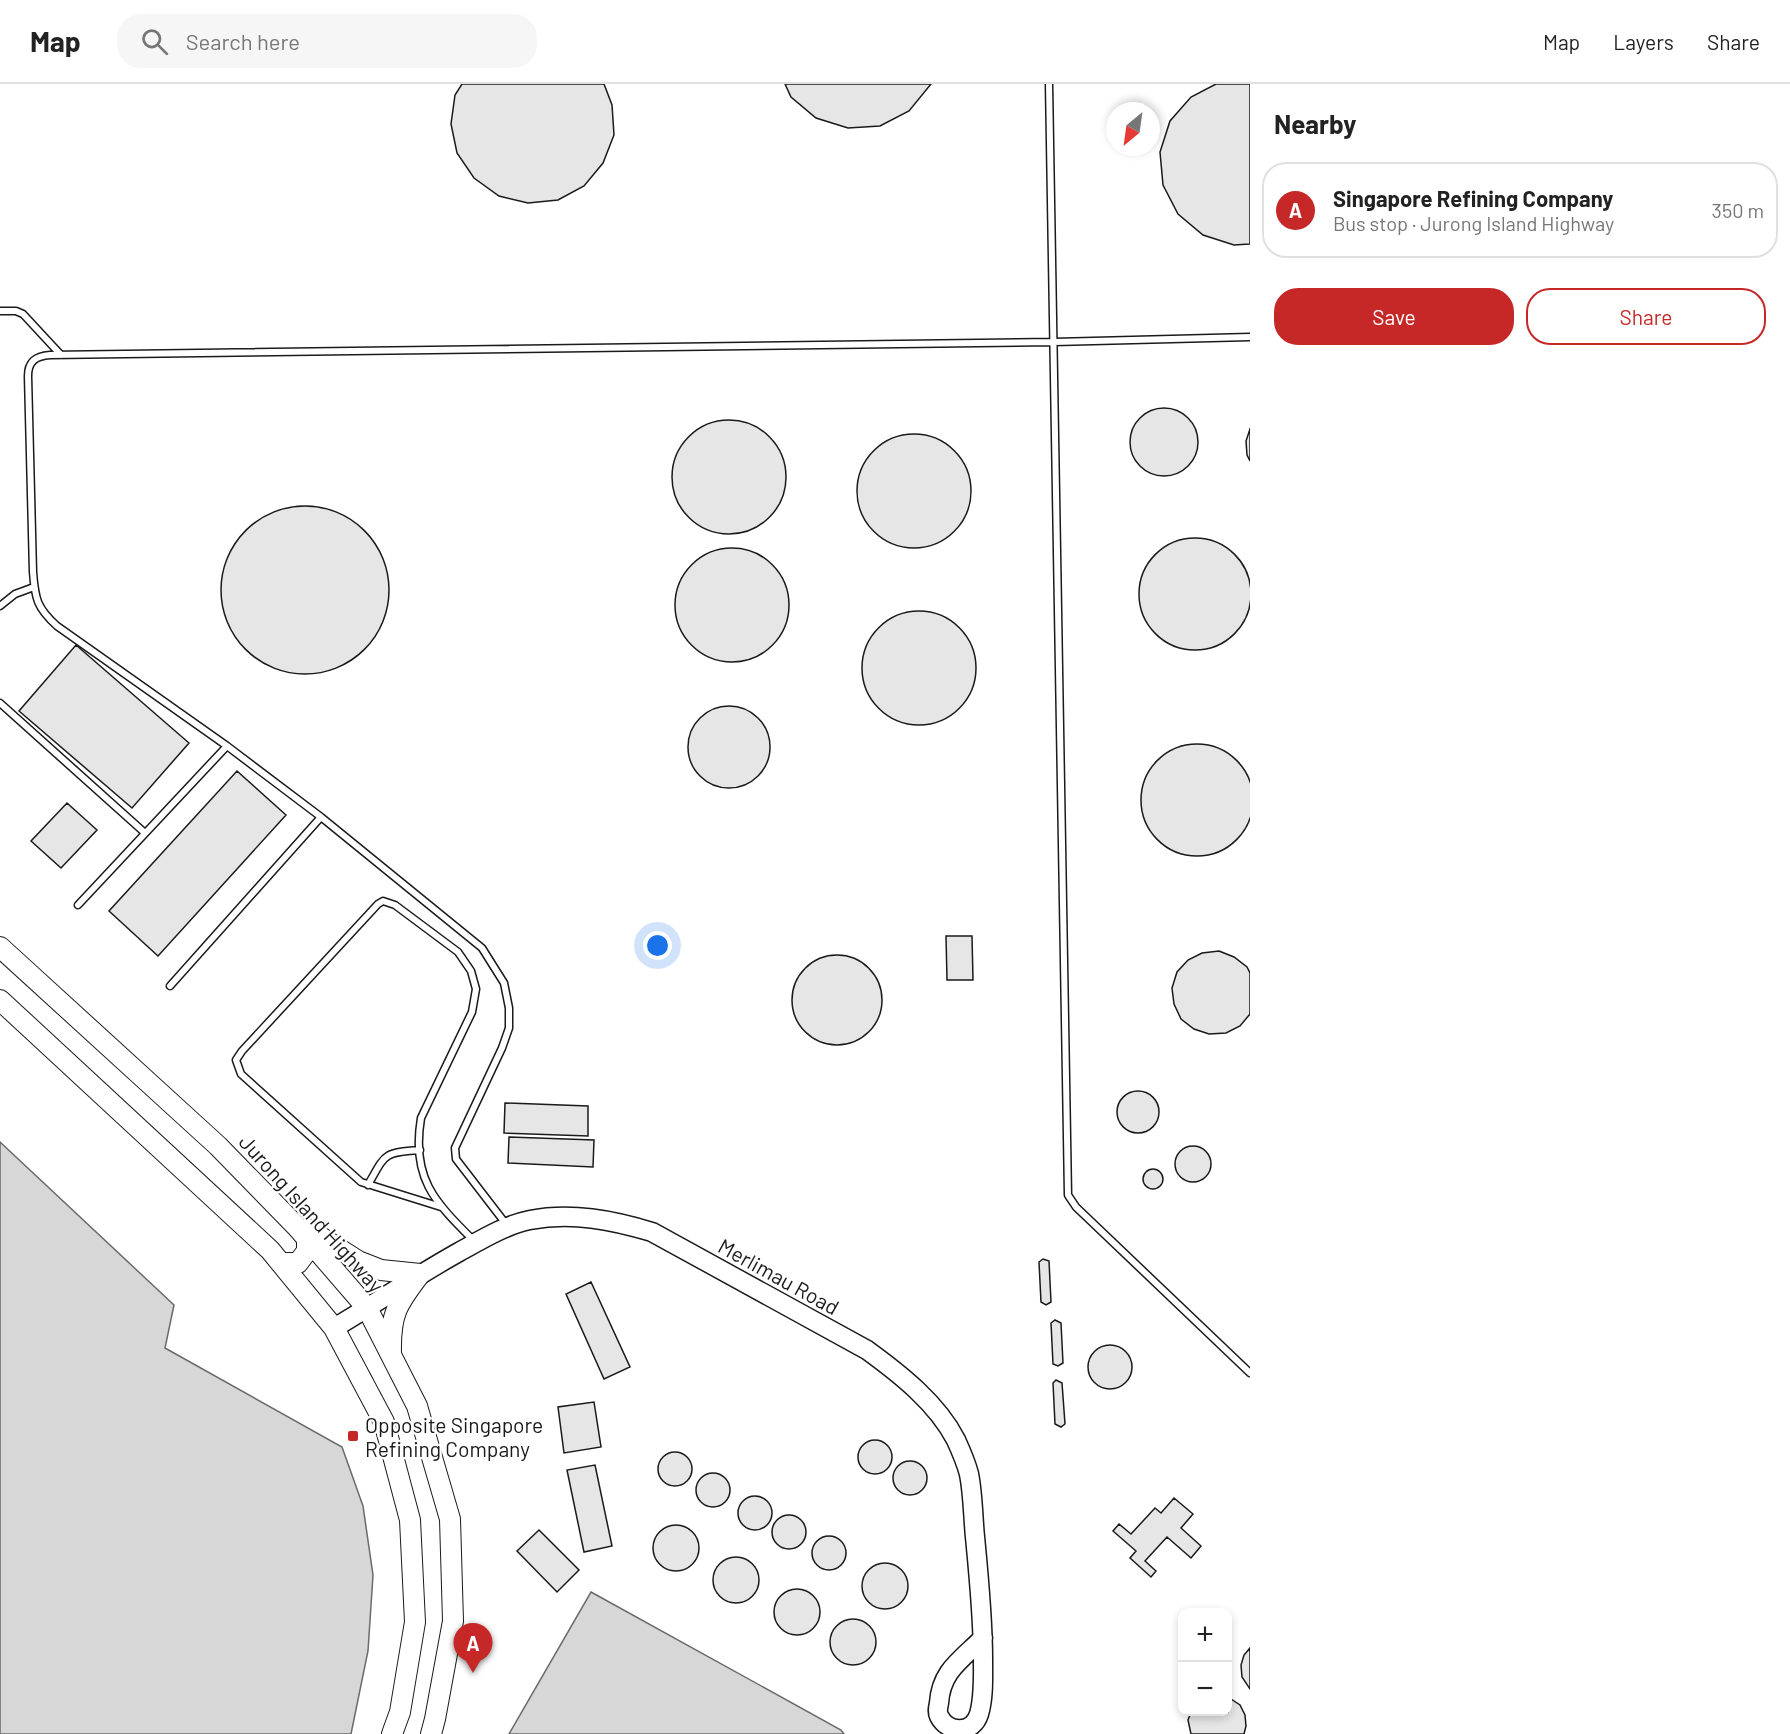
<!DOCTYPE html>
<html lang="en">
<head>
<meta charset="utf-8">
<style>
  :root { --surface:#fff; --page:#f6f6f6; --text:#222; --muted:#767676; --line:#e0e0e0; --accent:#c62828 }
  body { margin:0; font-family:Barlow,sans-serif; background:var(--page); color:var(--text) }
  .controls { position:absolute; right:18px; bottom:18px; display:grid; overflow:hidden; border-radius:12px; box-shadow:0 3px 9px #0003 }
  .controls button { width:54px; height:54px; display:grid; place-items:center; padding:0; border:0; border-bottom:2px solid var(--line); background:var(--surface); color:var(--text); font:30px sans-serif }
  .compass { position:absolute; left:1106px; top:18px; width:54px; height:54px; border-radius:50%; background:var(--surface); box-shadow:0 3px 9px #0003; rotate:209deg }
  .you { position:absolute; left:658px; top:862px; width:21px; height:21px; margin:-15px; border:4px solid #fff; border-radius:50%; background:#1a73e8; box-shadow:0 0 0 9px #1a73e833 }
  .badge { display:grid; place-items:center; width:39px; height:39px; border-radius:50%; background:var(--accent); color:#fff; font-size:20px; font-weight:700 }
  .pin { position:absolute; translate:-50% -50px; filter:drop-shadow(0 2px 3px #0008) }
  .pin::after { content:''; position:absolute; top:32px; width:21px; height:18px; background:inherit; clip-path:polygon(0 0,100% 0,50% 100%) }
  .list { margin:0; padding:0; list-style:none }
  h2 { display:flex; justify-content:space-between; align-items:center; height:78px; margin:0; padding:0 24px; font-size:26px }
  h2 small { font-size:20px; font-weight:400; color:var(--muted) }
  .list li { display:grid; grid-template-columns:39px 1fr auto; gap:18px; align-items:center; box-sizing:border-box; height:96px; margin:0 12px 12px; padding:0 12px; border:2px solid var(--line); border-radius:24px }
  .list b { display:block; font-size:22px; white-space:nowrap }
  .list p { margin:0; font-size:20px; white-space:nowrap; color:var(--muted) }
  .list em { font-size:20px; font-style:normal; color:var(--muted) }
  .actions { display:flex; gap:12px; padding:18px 24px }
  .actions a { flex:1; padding:14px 0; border:2px solid var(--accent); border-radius:24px; text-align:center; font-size:21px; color:var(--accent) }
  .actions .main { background:var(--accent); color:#fff }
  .icon { flex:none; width:33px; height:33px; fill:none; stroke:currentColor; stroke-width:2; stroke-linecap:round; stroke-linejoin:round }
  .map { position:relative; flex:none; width:1250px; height:1650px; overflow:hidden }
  header { display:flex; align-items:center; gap:36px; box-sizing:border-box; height:84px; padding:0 30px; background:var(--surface); border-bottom:2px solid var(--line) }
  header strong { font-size:28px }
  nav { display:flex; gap:33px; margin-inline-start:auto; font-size:21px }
  .search { width:420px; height:54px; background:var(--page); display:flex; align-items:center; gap:15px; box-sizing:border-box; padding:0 21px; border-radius:24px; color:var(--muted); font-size:22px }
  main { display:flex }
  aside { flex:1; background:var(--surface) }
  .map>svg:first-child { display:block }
  .water { fill:#d7d7d7; stroke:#6a6a6a; stroke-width:1.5 }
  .building { fill:#e6e6e6; stroke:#1a1a1a; stroke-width:1.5 }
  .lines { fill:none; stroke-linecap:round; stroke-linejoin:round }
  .lane-casing { stroke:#1a1a1a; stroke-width:9 }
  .secondary-casing { stroke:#1a1a1a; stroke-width:21 }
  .primary-casing { stroke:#1a1a1a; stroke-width:22 }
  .lane { stroke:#fff; stroke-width:6 }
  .secondary { stroke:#fff; stroke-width:18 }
  .primary { stroke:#fff; stroke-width:20 }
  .poi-dot { fill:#c62828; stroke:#fff; stroke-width:2 }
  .labels { text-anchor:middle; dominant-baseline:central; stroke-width:4.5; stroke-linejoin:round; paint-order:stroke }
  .street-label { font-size:21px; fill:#1a1a1a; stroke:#fff }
  .poi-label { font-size:21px; fill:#1a1a1a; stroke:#fff; text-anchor:start }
</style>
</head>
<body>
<header>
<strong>Map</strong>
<div class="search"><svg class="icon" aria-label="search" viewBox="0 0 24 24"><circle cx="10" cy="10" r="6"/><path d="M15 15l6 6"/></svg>Search here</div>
<nav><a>Map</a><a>Layers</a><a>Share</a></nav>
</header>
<main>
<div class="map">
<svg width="1250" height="1650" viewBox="0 0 1250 1650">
  <rect width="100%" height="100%" fill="#fff"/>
  <path class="water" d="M 0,1058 L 174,1221 L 165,1264 L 342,1363 L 363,1422 L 373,1491 L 368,1567 L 351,1650 L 0,1650 Z
    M 591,1508 L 841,1646 L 844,1650 L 509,1650 Z"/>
  <path class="building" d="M 462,0 L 604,0 L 612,21 L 614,51 L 603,79 L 584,102 L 558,116 L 528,119 L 499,112 L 474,94 L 457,69 L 451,40 L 455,11 Z
    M 785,0 L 931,0 L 909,27 L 880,42 L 848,44 L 816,34 L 791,13 Z
    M 1216,0 L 1250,0 L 1250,160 L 1234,161 L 1203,151 L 1178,130 L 1163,101 L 1160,68 L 1170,37 L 1191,13 Z
    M1130 358a34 34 0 1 1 68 0a34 34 0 1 1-68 0Z
    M672 393a57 57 0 1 1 114 0a57 57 0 1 1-114 0Z
    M 1250,345 L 1250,344 L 1250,377 L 1247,371 L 1246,357 Z
    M857 407a57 57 0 1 1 114 0a57 57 0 1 1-114 0Z
    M221 506a84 84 0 1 1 168 0a84 84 0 1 1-168 0Z
    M1139 510a56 56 0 1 1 112 0a56 56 0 1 1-112 0Z
    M675 521a57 57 0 1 1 114 0a57 57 0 1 1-114 0Z
    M862 584a57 57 0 1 1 114 0a57 57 0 1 1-114 0Z
    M 76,561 L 189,659 L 132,724 L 19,627 Z
    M688 663a41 41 0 1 1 82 0a41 41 0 1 1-82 0Z
    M1141 716a56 56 0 1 1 112 0a56 56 0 1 1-112 0Z
    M 237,687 L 286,731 L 158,872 L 109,827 Z
    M 67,719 L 97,746 L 61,784 L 31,757 Z
    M 946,852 L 972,852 L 973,896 L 947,896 Z
    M 1219,867 L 1234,873 L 1247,883 L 1250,889 L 1250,930 L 1240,942 L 1226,949 L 1209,950 L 1194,945 L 1181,935 L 1174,920 L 1172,904 L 1177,888 L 1188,876 L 1202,869 Z
    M792 916a45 45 0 1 1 90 0a45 45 0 1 1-90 0Z
    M1117 1028a21 21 0 1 1 42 0a21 21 0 1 1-42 0Z
    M 505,1019 L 588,1022 L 588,1052 L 504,1049 Z
    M 509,1053 L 594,1056 L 593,1083 L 508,1079 Z
    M1175 1080a18 18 0 1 1 36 0a18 18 0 1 1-36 0Z
    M1143 1095a10 10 0 1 1 20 0a10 10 0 1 1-20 0Z
    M 1043,1175 L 1049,1177 L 1051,1218 L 1046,1221 L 1041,1218 L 1039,1178 Z
    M 591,1198 L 630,1283 L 604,1295 L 566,1210 Z
    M 1055,1236 L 1061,1239 L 1063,1279 L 1058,1282 L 1053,1280 L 1051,1239 Z
    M1088 1283a22 22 0 1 1 44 0a22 22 0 1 1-44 0Z
    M 1056,1296 L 1062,1299 L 1065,1340 L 1061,1343 L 1055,1340 L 1053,1299 Z
    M 594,1318 L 601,1363 L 564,1369 L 558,1323 Z
    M858 1373a17 17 0 1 1 34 0a17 17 0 1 1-34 0Z
    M658 1385a17 17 0 1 1 34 0a17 17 0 1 1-34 0Z
    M893 1394a17 17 0 1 1 34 0a17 17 0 1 1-34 0Z
    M 595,1381 L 612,1462 L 584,1468 L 567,1386 Z
    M696 1406a17 17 0 1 1 34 0a17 17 0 1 1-34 0Z
    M738 1429a17 17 0 1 1 34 0a17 17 0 1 1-34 0Z
    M 1174,1414 L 1193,1430 L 1181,1444 L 1201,1462 L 1191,1474 L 1167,1453 L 1145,1477 L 1156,1487 L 1151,1493 L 1130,1474 L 1136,1467 L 1113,1447 L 1119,1440 L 1131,1450 L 1155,1424 L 1161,1429 Z
    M772 1448a17 17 0 1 1 34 0a17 17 0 1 1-34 0Z
    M653 1464a23 23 0 1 1 46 0a23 23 0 1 1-46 0Z
    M 539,1446 L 579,1486 L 557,1508 L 517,1467 Z
    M812 1469a17 17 0 1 1 34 0a17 17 0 1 1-34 0Z
    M713 1496a23 23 0 1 1 46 0a23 23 0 1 1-46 0Z
    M862 1502a23 23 0 1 1 46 0a23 23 0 1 1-46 0Z
    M774 1528a23 23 0 1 1 46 0a23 23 0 1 1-46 0Z
    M830 1558a23 23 0 1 1 46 0a23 23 0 1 1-46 0Z
    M 1250,1564 L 1250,1605 L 1242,1593 L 1241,1581 L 1244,1571 Z
    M 1228,1613 L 1240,1621 L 1245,1631 L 1246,1642 L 1244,1650 L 1191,1650 L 1188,1636 L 1191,1628 L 1228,1628 Z"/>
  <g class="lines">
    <g class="lane-casing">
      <path id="lane" d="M 1049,0 L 1068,1111 L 1076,1123 L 1250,1289
        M 0,227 L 16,227 L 23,230 L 61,271
        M 0,522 L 15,510 L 34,503
        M 0,619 L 145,749
        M 78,821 L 227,662
        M 170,902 L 321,733
        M 368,1101 C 386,1069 383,1069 420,1066
        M 441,1123 L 361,1098 L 241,990 L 236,976 L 242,967 L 378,820 L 383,817 L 395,821 L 458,868 L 471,887 L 476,905 L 472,928 L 421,1034 C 411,1094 434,1117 474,1157
        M 506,1140 L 456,1075 L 455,1064 L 502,964 L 509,944 L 509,924 L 504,899 L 482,864 L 321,733 L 227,662 L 57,542 C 37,524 35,515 33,488 L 28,292 C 28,277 36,272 50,271 L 1054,258 L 1250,253"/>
    </g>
    <g class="secondary-casing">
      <path id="secondary" d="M 334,1244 C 376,1219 416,1192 459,1168 C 481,1156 505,1141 530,1136 C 572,1128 612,1136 652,1148 L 867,1266 C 900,1290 937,1319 956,1356 C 961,1367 966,1378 969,1390 C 973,1410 973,1433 975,1453 C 979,1494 983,1534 983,1575 C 983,1593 984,1613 979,1630 C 973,1650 948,1650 939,1632 C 937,1628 938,1624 939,1619 C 941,1587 961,1576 983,1554"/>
    </g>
    <g class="primary-casing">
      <path id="primary" d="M 0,863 L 218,1062 L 297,1143 L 367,1224 L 417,1322 L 450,1435 L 453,1537 L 435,1635 L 431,1650
        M 0,916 L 270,1166 L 334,1244 L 384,1338 L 410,1436 L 415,1538 L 400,1628 L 392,1650
        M 308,1145 L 358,1177 L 381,1186 L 420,1190
        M 281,1179 L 298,1179 L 307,1167 L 307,1154
        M 391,1269 C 390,1230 397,1220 420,1190"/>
    </g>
    <use href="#lane" class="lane"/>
    <use href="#secondary" class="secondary"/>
    <use href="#primary" class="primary"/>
  </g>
  <rect class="poi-dot" x="347" y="1346" width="12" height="12" rx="3"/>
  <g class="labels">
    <g class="street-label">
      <text transform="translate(312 1129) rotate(48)">Jurong Island Highway</text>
      <text transform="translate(779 1192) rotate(29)">Merlimau Road</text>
    </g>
    <g class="poi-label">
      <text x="365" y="1340">Opposite Singapore<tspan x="365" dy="24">Refining Company</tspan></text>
    </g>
  </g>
</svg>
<div class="controls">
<button>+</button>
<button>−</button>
</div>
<svg class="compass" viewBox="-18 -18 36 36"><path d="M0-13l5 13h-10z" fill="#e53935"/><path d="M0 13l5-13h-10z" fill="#767676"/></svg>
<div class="you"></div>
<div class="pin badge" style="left:473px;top:1589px">A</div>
</div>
<aside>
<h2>Nearby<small></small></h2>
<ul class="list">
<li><span class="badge">A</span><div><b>Singapore Refining Company</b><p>Bus stop · Jurong Island Highway</p></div><em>350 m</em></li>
</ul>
<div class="actions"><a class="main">Save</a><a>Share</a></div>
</aside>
</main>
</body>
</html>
